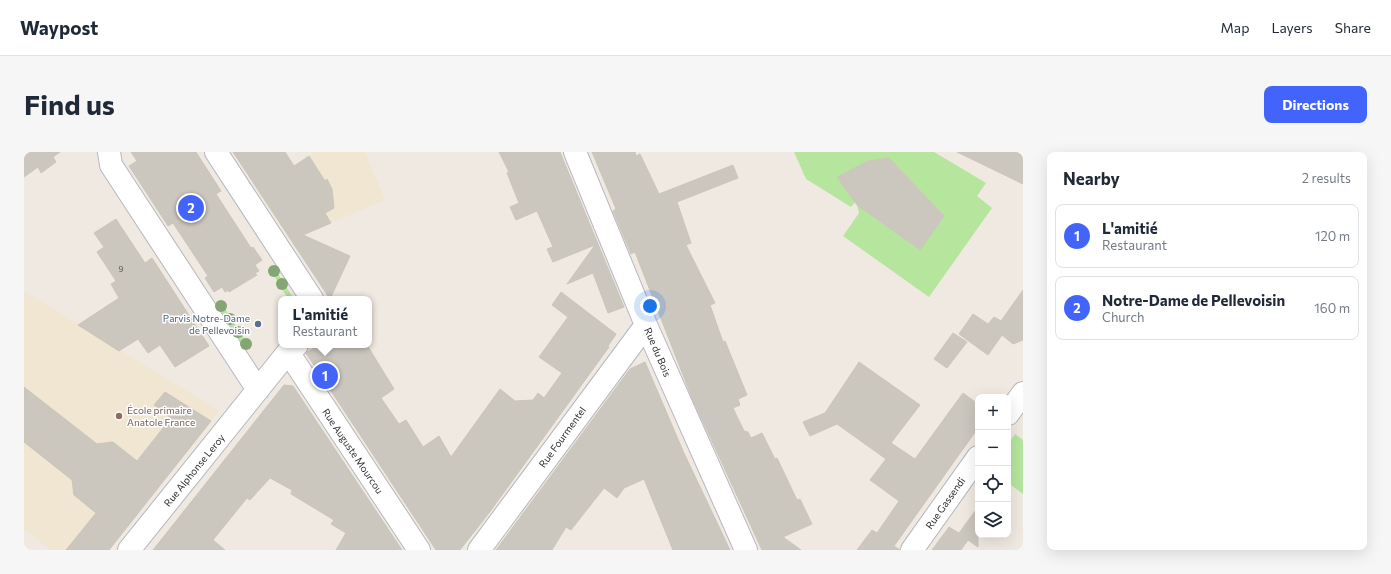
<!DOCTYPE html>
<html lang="en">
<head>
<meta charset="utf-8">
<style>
  :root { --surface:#fff; --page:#f6f6f7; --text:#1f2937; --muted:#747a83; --line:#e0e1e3; --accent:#4264fb }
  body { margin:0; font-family:Commissioner,sans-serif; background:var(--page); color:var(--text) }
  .controls { position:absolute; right:12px; bottom:12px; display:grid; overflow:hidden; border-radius:8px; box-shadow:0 4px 16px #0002 }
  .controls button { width:36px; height:36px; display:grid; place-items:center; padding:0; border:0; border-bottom:1px solid var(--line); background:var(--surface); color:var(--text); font:20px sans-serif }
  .you { position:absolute; left:626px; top:154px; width:14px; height:14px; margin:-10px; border:3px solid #fff; border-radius:50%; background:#1a73e8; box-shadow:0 0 0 6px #1a73e833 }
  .badge { display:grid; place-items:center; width:26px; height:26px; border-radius:50%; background:var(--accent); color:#fff; font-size:13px; font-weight:700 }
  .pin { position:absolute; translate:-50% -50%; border:2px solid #fff; box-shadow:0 1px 4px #0006 }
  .popup { position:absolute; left:254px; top:144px; width:94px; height:52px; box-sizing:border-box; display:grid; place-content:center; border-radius:8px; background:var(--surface); filter:drop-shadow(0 1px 3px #0005); font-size:13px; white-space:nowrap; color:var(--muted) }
  .popup b { font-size:15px; color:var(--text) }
  .popup::after { content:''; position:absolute; left:50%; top:100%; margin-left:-8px; border:8px solid transparent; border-top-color:var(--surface) }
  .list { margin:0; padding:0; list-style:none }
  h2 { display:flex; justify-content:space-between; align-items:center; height:52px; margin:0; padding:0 16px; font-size:17px }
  h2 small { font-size:13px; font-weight:400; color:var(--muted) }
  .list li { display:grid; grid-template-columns:26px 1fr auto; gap:12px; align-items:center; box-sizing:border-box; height:64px; margin:0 8px 8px; padding:0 8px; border:1px solid var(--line); border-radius:8px }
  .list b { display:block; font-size:15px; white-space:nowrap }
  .list p { margin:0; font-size:13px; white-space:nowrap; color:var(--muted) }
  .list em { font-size:13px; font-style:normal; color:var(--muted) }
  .icon { flex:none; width:22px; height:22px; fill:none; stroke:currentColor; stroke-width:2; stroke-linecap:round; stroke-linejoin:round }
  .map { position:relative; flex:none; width:999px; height:398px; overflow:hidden; border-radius:8px }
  header { display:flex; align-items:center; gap:24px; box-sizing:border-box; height:56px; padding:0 20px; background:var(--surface); border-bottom:1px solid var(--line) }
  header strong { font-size:19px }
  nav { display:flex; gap:22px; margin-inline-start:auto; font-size:14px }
  .intro { display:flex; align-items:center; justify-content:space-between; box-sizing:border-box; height:96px; padding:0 24px }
  h1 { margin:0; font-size:28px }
  .button { padding:10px 18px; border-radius:8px; background:var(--accent); color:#fff; font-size:14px; font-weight:700 }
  main { display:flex; gap:24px; padding:0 24px }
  aside { flex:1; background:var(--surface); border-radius:8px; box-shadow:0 4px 16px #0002 }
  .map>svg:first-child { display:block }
  .education { fill:#f0e6d1 }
  .green { fill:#b6e59e }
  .building { fill:#cbc7bf; stroke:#cbc5ba }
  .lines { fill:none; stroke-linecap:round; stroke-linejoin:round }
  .street-casing { stroke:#b4b7c1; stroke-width:24 }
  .street { stroke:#fff; stroke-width:22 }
  .tree { fill:#84a574 }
  .service-dot { fill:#5c6f8a; stroke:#fff; stroke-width:1.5 }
  .education-dot { fill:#8d6e63; stroke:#fff; stroke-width:1.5 }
  .labels { text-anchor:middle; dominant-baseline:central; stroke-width:3; stroke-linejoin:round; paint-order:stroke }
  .number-label { font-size:8px; fill:#555452 }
  .service-label { font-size:10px; fill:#4e5e75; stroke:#fff; text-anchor:end }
  .street-label { font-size:10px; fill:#2e2e2e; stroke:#fff }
  .education-label { font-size:10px; fill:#785e54; stroke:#fff; text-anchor:start }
</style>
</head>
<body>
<header>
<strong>Waypost</strong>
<nav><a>Map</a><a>Layers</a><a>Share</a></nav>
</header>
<div class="intro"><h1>Find us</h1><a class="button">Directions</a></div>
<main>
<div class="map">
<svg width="999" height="398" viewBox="0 0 999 398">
  <rect width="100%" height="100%" fill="#efe9e1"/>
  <path class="education" d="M 291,0 L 341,0 L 361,48 L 285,80 L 273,99 L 233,38 Z
    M 0,139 L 195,259 L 85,398 L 27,398 L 0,377 Z"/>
  <path class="green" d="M 770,0 L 910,0 L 962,31 L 953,44 L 968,56 L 905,145 L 819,84 L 835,61 L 833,53 L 896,98 L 920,64 L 865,6 L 844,9 L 813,25 L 831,50 L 827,55 L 782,27 Z
    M 251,117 L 270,147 L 264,147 L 247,119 Z
    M 198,152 L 224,192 L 220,195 L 194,154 Z
    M 991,282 L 999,288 L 999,342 L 984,331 L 984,292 Z"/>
  <path class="building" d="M 0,0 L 36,0 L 29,5 L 32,10 L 17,21 L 14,15 L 0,25 Z
    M 107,0 L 172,0 L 197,39 L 192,42 L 227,96 L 229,95 L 238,108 L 231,113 L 235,119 L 231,121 L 233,123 L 205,140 L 204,138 L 201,140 L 198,135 L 190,140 L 181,126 L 184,124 L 149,71 L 144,74 L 105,14 L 113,9 Z
    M 209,0 L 261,0 L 270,14 L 285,4 L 301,29 L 303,27 L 308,37 L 310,56 L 301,61 L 307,71 L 279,83 L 326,104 L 306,147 Z
    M 475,0 L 536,0 L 600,155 L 584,161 L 569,121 L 543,132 L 571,93 L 529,110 L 523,97 L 529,95 L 513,59 L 492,68 L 486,55 L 495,51 L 483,21 L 485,20 Z
    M 568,0 L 611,0 L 612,4 L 616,2 L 635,42 L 709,13 L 714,26 L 653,50 L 667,91 L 662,93 L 691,151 L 686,153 L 699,190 L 701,189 L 723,243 L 714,247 L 716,253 L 709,256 L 720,279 L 724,280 L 727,286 L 738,281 L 751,307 L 753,306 L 773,348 L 776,347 L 788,372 L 759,385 L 777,398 L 738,398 L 668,246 L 611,100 L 607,102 L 589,59 L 592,57 Z
    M 933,0 L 999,0 L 999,32 Z
    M 865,6 L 920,64 L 896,98 L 833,53 L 813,25 L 844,9 Z
    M 92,67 L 121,111 L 128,106 L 185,194 L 151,215 L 136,193 L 124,201 L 114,187 L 95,199 L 54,173 L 95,146 L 87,132 L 92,129 L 73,100 L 80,95 L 70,81 Z
    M 999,138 L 999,188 L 989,192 L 978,183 L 964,203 L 935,182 L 949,162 L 964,172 L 970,165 L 977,169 Z
    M 537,140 L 592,182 L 584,194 L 585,195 L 465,361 L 436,398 L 412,398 L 282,201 L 295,193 L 343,193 L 370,237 L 357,246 L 375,272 L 382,268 L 399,295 L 415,284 L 427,305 L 476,237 L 491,249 L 509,248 L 514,241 L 520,246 L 538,221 L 515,205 L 544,165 L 528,153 Z
    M 929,181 L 943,190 L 923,216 L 910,207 Z
    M 621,210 L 659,299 L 706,398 L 649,398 L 620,327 L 600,336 L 593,346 L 580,336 L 547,378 L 542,375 L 528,398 L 472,398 L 606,217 Z
    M 835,210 L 896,253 L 867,291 L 891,307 L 939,241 L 954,252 L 954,276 L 870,394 L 876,398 L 833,398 L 848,378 L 853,381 L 875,349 L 846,328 L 862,307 L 813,272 L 786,284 L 779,270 L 801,261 Z
    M 260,233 L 269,234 L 378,398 L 312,398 L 322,381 L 307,372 L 310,368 L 267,342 L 268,338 L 246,326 L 226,348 L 223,346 L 189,388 L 201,398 L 129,398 Z
    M 0,235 L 73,292 L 89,290 L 113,309 L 147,266 L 130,253 L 141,240 L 187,269 L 85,398 L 42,398 L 72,361 L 50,343 L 48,328 L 0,290 Z
    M 954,355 L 954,395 L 944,388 L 937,398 L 908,398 L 925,375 L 935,381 Z"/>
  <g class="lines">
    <g class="street-casing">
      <path id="street" d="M 85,0 L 87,13 L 234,238
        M 192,0 L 288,147
        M 551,0 L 622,173 L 722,398
        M 264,200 L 395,398
        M 984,262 L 999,241
        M 105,398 L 264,200 L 273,193
        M 455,398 L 622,173
        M 888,398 L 954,305"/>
    </g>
    <use href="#street" class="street"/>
  </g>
  <g class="tree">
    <circle cx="250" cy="119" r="6"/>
    <circle cx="258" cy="132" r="6"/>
    <circle cx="197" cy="154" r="6"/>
    <circle cx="206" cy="167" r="6"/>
    <circle cx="214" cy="180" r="6"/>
    <circle cx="222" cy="192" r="6"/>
  </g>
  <circle class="service-dot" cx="234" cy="172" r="4"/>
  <circle class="education-dot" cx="95" cy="264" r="4"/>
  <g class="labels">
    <g class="number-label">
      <text x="97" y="117">9</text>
    </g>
    <g class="service-label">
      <text x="226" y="166">Parvis Notre-Dame<tspan x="226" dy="12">de Pellevoisin</tspan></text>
    </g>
    <g class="street-label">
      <text transform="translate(634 200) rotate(67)">Rue du Bois</text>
      <text transform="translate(538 285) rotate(-54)">Rue Fourmentel</text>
      <text transform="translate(329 299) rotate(56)">Rue Auguste Mourcou</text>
      <text transform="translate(170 318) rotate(-51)">Rue Alphonse Leroy</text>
      <text transform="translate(921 351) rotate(-55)">Rue Gassendi</text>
    </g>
    <g class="education-label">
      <text x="103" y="258">École primaire<tspan x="103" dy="12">Anatole France</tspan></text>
    </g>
  </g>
</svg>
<div class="controls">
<button>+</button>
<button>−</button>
<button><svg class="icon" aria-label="locate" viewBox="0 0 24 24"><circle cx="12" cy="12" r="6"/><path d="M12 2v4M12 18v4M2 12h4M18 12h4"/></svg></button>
<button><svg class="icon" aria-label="layers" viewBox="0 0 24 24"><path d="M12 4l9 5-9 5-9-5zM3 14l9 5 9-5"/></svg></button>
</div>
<div class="you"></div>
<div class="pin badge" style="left:301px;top:224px">1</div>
<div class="popup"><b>L'amitié</b>Restaurant</div>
<div class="pin badge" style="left:167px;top:56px">2</div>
</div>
<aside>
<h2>Nearby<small>2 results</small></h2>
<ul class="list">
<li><span class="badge">1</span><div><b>L'amitié</b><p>Restaurant</p></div><em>120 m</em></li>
<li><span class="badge">2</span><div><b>Notre-Dame de Pellevoisin</b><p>Church</p></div><em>160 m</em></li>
</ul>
</aside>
</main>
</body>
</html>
